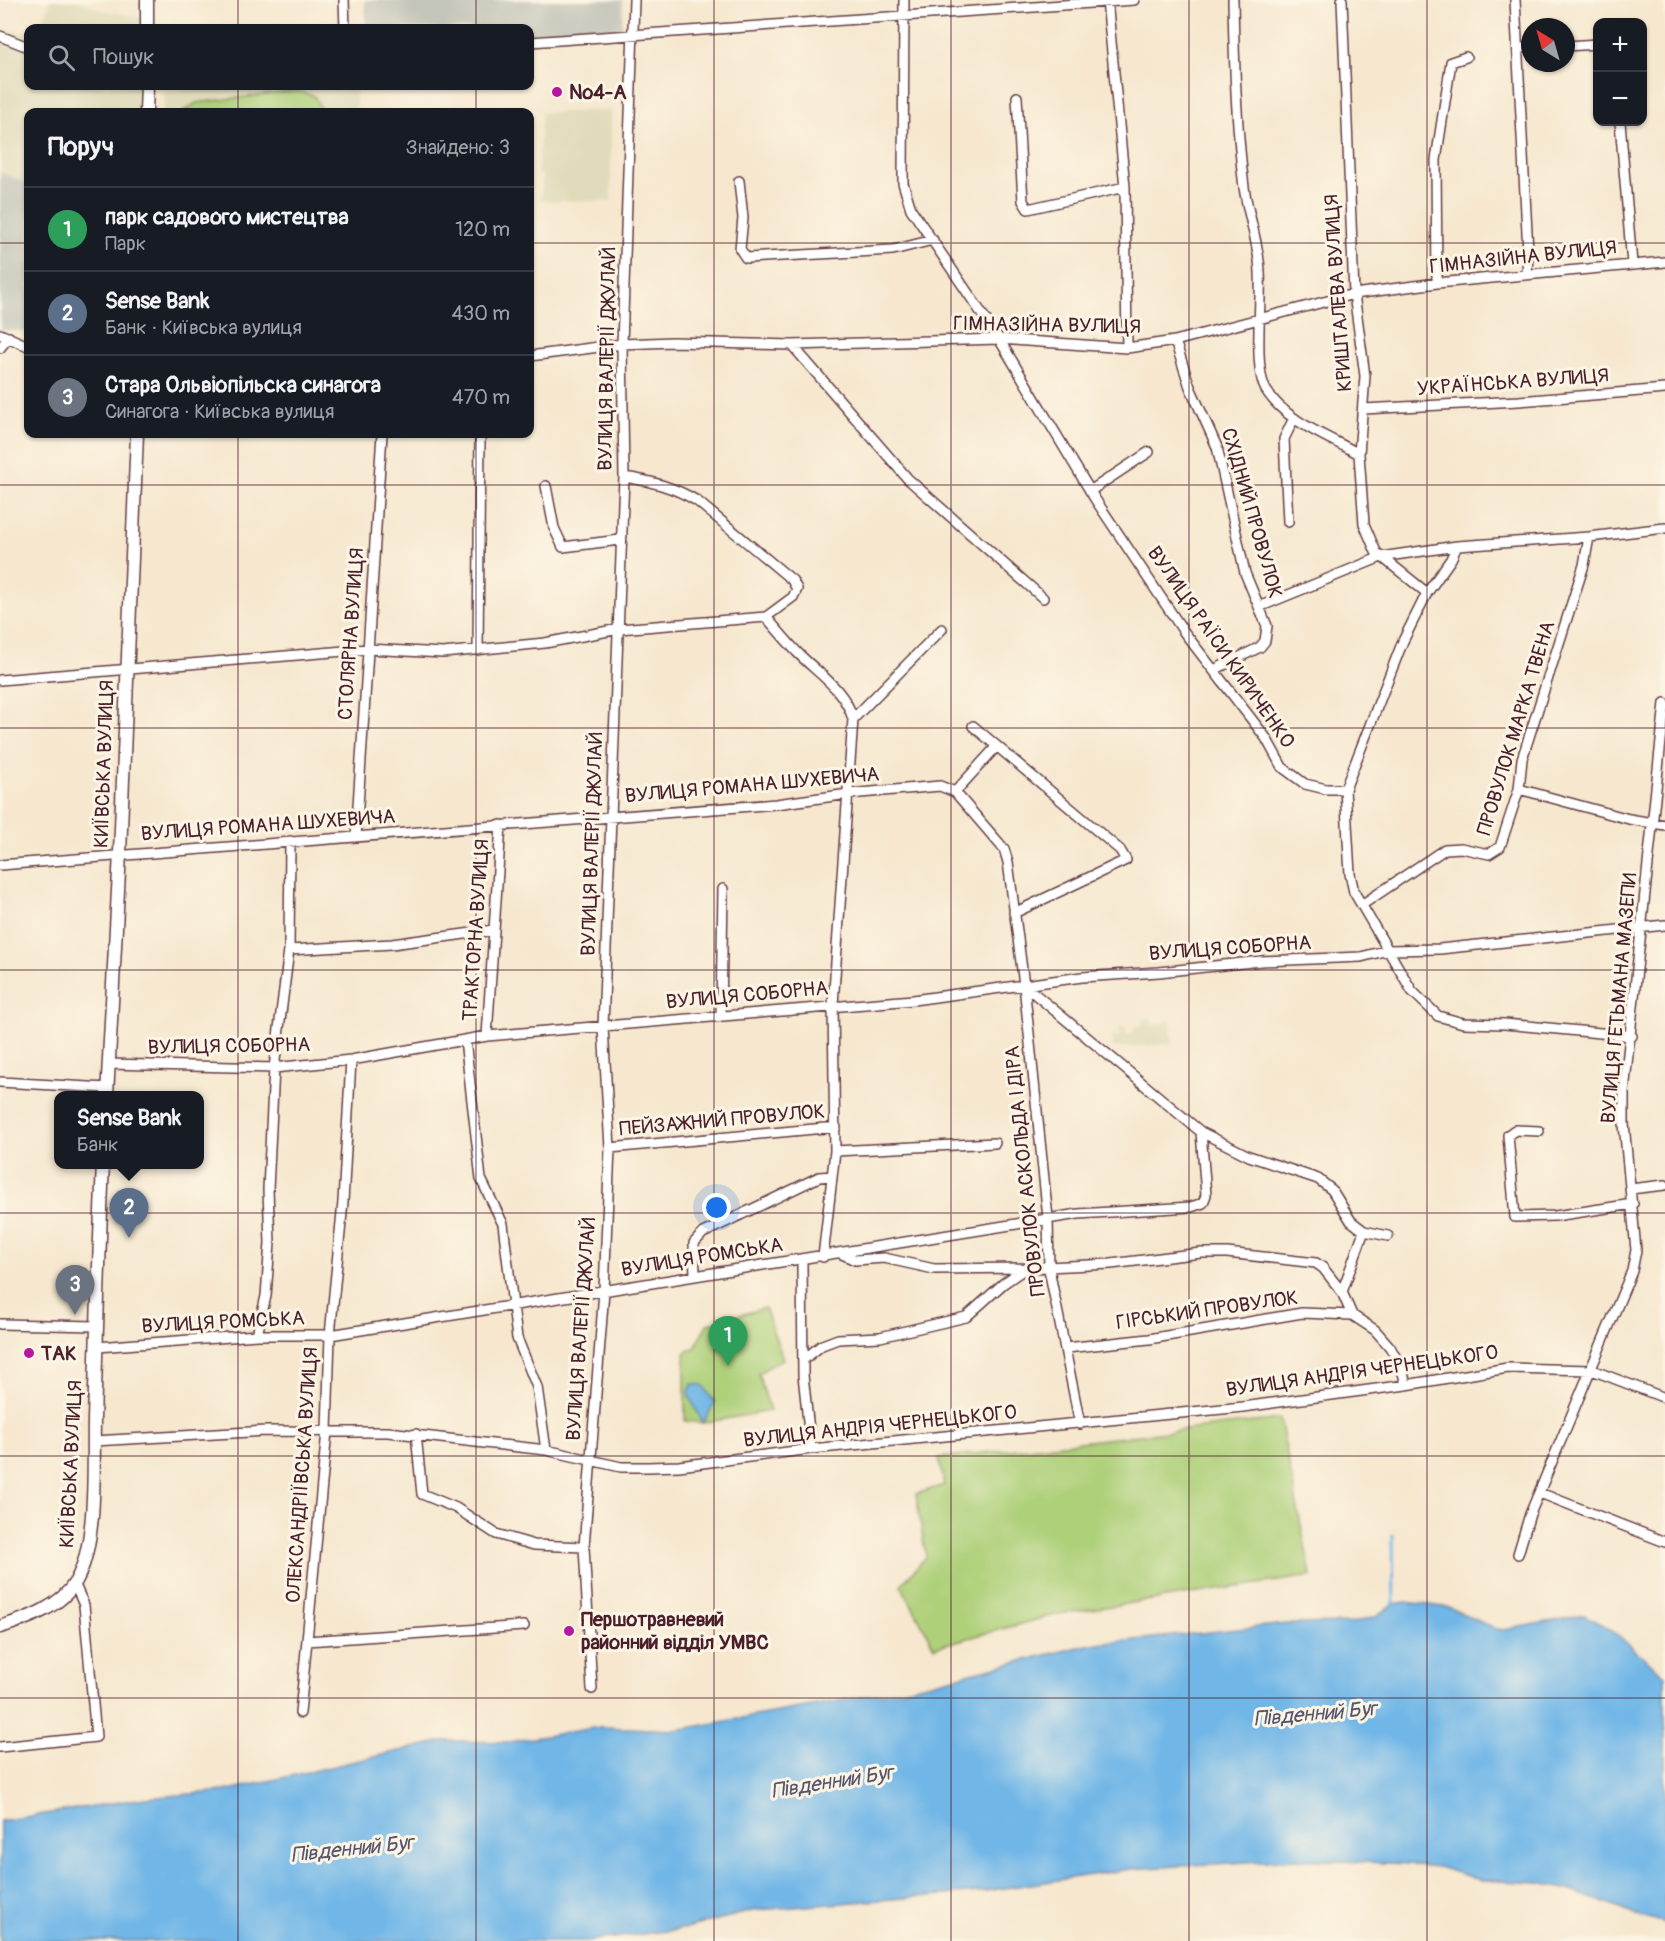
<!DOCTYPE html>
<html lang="uk">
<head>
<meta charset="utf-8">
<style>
  :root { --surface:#171b24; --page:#242831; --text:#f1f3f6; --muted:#9ea1a6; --line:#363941; --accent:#d690ce }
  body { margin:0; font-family:Pangolin,sans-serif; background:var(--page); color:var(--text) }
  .controls { position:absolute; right:18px; top:18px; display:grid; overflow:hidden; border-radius:12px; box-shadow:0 2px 4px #0004 }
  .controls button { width:54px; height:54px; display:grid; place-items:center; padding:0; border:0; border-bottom:2px solid var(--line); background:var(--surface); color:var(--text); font:30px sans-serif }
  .compass { position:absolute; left:1521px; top:18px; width:54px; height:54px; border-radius:50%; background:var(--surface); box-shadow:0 2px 4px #0004; rotate:323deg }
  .you { position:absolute; left:717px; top:1208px; width:21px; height:21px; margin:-15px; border:4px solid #fff; border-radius:50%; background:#1a73e8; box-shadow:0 0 0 9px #1a73e833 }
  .badge { display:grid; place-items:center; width:39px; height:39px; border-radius:50%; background:var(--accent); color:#fff; font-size:20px; font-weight:700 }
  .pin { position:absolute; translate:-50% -50px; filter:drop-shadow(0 2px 3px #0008) }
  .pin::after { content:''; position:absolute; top:32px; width:21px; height:18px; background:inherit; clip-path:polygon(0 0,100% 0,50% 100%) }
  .popup { position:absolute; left:54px; top:1091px; width:150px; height:78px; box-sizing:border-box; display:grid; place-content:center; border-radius:12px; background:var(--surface); filter:drop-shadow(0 2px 4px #0005); font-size:20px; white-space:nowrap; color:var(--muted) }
  .popup b { font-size:22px; color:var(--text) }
  .popup::after { content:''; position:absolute; left:50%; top:100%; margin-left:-12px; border:12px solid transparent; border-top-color:var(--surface) }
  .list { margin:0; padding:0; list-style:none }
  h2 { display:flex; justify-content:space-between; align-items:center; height:78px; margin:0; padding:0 24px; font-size:26px }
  h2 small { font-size:20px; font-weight:400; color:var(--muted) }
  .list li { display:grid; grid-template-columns:39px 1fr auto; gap:18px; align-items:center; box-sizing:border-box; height:84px; padding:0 24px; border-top:2px solid var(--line) }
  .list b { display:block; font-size:22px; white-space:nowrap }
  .list p { margin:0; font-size:20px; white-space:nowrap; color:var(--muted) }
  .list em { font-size:20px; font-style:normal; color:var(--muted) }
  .icon { flex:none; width:33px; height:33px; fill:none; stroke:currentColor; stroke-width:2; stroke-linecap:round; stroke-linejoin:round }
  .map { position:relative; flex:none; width:1665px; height:1941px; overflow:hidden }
  .search { position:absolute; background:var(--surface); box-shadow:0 2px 4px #0004; left:24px; top:24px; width:510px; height:66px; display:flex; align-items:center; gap:15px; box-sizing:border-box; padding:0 21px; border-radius:12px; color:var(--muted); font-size:22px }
  .panel { position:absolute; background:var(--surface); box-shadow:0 2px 4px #0004; left:24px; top:108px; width:510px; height:330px; border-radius:12px }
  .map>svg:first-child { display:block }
  .built { fill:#e0dcbb }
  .industrial { fill:#c4c5b9 }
  .green { fill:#aed079; stroke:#7c7852; stroke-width:1.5 }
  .water { fill:#70b6e7; stroke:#5d6a89; stroke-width:1.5 }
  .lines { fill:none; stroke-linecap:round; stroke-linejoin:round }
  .stream { stroke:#70b6e7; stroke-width:3 }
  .minor-casing { stroke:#643d43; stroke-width:12 }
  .major-casing { stroke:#643d43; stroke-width:15 }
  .minor { stroke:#fff; stroke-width:9 }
  .major { stroke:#fff; stroke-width:12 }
  .grid { fill:none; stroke:#4a1f2b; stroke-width:1.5; stroke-opacity:0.55 }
  .poi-dot { fill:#b5179e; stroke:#fcf5e5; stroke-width:2 }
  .labels { text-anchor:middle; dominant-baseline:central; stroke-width:6; stroke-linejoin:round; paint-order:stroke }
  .poi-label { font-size:20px; font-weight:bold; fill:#4a1f2b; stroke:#fcf5e5; text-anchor:start }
  .street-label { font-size:20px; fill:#4a1f2b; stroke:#fcf5e5 }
  .water-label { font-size:21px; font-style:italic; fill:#57546d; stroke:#fcf5e5 }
</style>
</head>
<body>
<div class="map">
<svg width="1665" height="1941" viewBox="0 0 1665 1941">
  <rect width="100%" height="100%" fill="#fcf5e5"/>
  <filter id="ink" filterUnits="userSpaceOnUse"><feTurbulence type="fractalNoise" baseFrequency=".0167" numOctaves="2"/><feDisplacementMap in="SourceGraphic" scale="12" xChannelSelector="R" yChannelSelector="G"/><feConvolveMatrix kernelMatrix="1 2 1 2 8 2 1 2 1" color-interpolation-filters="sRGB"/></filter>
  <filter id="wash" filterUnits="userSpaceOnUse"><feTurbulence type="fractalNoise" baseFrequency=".008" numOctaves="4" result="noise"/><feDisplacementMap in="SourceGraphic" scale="24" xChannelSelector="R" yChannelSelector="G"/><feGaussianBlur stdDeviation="1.35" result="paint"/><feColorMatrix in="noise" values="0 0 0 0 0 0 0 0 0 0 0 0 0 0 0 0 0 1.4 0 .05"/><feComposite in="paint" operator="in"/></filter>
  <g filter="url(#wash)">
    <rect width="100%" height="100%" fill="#f6e7ce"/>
    <path class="built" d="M 51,0 L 79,1 L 101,10 L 143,18 L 147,28 L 40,28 Z
      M 0,30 L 28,33 L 28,86 L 147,86 L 146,112 L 28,112 L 28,184 L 0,172 Z
      M 226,86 L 356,86 L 356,112 L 164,112 L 163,92 Z
      M 611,110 L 611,201 L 540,201 L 543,175 L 537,174 L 542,113 Z
      M 1151,1018 L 1152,1025 L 1171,1020 L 1173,1044 L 1113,1048 L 1112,1037 L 1120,1036 L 1119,1028 L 1126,1027 L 1126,1034 L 1130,1034 L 1134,1031 L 1134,1027 L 1143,1026 L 1142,1019 Z"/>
    <path class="industrial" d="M 365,0 L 623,0 L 622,28 L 530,34 L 530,28 L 366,28 Z
      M 0,172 L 28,184 L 28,332 L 0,330 Z"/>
    <path class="green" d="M 297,91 L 314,96 L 323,112 L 183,112 L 196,103 Z
      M 765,1308 L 783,1359 L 758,1373 L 770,1411 L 703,1423 L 685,1421 L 685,1352 L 695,1348 L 707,1324 Z
      M 1280,1419 L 1311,1576 L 1058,1614 L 934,1647 L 901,1585 L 926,1557 L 916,1494 L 944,1485 L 939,1458 Z"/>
    <path class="water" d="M 692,1384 L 703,1385 L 715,1403 L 703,1423 L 688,1394 Z
      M 1406,1602 L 1451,1608 L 1493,1628 L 1504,1630 L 1584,1615 L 1610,1629 L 1665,1675 L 1665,1923 L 1634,1914 L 1569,1890 L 1540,1883 L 1480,1880 L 1438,1867 L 1409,1864 L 1297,1859 L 1130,1869 L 979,1892 L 756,1910 L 682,1929 L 587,1941 L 0,1941 L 0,1821 L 145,1798 L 225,1791 L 443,1741 L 509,1742 L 600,1727 L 676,1730 L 906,1689 L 1087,1645 L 1286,1624 L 1352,1623 L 1376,1617 L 1394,1604 Z"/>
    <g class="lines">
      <path class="stream" d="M 1393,1535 L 1394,1608"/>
    </g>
  </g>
  <g filter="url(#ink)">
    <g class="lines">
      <g class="minor-casing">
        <path id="minor" d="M 344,0 L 345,28
          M 904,0 L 903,183 L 911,209 L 999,339 L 1095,499 L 1184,632 L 1266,738 L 1282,767 L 1305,784 L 1326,789 L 1345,789
          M 1107,0 L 1125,187 L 1127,348
          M 1233,0 C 1234,63 1236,125 1244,187 C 1248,216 1259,243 1260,272 C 1262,302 1253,368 1266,390 C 1285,421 1329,437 1359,454
          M 1342,0 L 1354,294 L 1365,376 L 1359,454 L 1364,524 L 1376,552 L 1427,593
          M 1515,0 L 1528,252 L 1527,274
          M 0,36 L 28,47
          M 530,42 L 1134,0
          M 1566,46 L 1598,44
          M 1518,48 L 1530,48
          M 1017,97 L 1023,201 L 1028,209 L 1125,187
          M 1620,122 L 1632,264
          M 739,181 L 743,218 L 740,249 L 746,258 L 893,250 L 933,240
          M 1437,283 L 1436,160 L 1451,62 L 1466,57
          M 0,334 L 28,346
          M 1175,341 L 1190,387 L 1217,447 L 1245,573 L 1267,626 L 1265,641 L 1260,647 L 1216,669
          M 792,345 L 908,479 L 1043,598
          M 0,348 L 9,337
          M 530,356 L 622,344 L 673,342 L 792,345 L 999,339 L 1127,348 L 1175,341 L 1354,294 L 1437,283 L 1665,262
          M 1363,409 L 1519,401 L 1665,389
          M 624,477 C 651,481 674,487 697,501 L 792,580 L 797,589 L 793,597 L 766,617
          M 546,486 L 554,528 L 563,547 L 620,540
          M 1090,491 L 1149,452
          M 1288,522 L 1284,439 L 1294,418
          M 1457,546 L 1451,559 L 1427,593 L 1403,641 L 1345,789 L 1350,874 L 1354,892 L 1412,991 L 1438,1016 L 1463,1023 L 1505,1024 L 1632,1036
          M 1259,607 L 1381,557 L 1457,546 L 1589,537 L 1665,528
          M 766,617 C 776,628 786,641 797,652 C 818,674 844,688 853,719 L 833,1005 L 835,1151 L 823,1257
          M 478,650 L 480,435
          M 0,680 L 368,649 L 443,653 L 545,643 L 619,629 L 766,617
          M 853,719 L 942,629
          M 973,726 L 1120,850 L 1126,860 L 1014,913
          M 1519,789 L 1629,819 L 1665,825
          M 955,792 L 996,747
          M 356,837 L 382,434
          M 0,865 L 776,804 L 849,794 L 940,786 L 955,792 L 1004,849 L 1008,862 L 1024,985 L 1048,1218 L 1049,1269 L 1080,1424
          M 1363,904 L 1445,849 L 1461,848 L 1489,854 L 1500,847 L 1519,789 L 1522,759 L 1584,565 L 1589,537
          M 289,950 L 392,944 L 494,930
          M 1024,985 L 1201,1132 L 1249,1156 L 1318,1179 L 1332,1190 L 1351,1221 L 1364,1231 L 1388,1236
          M 721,1015 L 723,889
          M 487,1036 L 501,825
          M 465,1040 L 481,1179 L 503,1224 L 517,1338 L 537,1387 L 546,1450
          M 108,1064 L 274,1068 L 351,1060 L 487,1036 L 913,1000 L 1082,977 L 1159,972 L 1261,961 L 1361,957 L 1388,950 L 1440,949 L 1665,925
          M 0,1082 L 107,1088
          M 1539,1131 L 1515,1130 L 1508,1135 L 1515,1217 L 1555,1216 L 1633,1204
          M 610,1148 L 836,1127
          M 835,1151 L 995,1143
          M 1630,1189 L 1665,1185
          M 1364,1231 L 1342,1292 L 1352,1315 L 1375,1330 L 1390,1347 L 1402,1369 L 1406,1385
          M 840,1253 L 855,1260 L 884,1258 L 934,1269 L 1026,1268
          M 802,1260 L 803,1375 L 811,1449
          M 695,1276 L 694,1243 L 703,1233 L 819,1177 L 832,1176
          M 0,1324 L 97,1326
          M 257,1335 L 266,1296 L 270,1243 L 268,1189 L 274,1068 L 289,950 L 290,841
          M 97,1347 L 257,1335 L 330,1335 L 1078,1214 L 1191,1207 L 1203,1203 L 1206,1195 L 1201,1132
          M 1066,1348 L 1149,1339 L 1302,1313 L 1352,1315
          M 803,1360 L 822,1345 L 838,1339 L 880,1337 L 966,1317 L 1004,1283 L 1026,1268 L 1111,1264 L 1201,1253 L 1227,1253 L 1316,1263 L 1323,1268 L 1342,1292
          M 416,1434 L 422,1494 L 456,1508 L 496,1534 L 534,1545 L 584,1547
          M 94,1441 L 266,1431 L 388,1432 L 546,1450 L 621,1467 L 648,1467 L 679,1466 L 811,1449 L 1243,1407 L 1406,1385 L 1508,1368 L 1592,1370 L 1665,1398
          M 1540,1493 L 1665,1542
          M 1518,1554 L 1530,1514 L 1632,1271 L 1636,1250 L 1624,1124 L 1624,1092 L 1665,703
          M 307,1641 L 524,1626
          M 592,1689 L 584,1547 L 604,1291 L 610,1148 L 603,1027 L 624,477 L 622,344 L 634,0
          M 300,1713 L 327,1431 L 330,1335 L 343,1202 L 351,1060
          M 0,1747 L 96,1737 L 84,1605 L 74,1583"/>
      </g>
      <g class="major-casing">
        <path id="major" d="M 147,28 L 147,0
          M 146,112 L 147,86
          M 107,1096 L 120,853 L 137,434
          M 0,1627 C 27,1619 61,1607 76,1581 C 98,1542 93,1465 94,1419 C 97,1334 99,1249 103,1164"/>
      </g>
      <use href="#minor" class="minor"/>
      <use href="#major" class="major"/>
    </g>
  </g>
  <path class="grid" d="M 238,0 L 238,28M 476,0 L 476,28M 714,0 L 714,1941M 951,0 L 951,1941M 1189,0 L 1189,1941M 1427,0 L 1427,1941M 238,86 L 238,112M 476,86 L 476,112M 0,243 L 28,243M 530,243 L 1665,243M 238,434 L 238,1941M 476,434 L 476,1941M 0,485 L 1665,485M 0,728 L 1665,728M 0,970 L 1665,970M 0,1213 L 1665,1213M 0,1456 L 1665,1456M 0,1698 L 1665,1698"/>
  <g class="poi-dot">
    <circle cx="557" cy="92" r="6"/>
    <circle cx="29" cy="1353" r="6"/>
    <circle cx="569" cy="1631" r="6"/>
  </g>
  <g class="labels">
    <g class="poi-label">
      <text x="569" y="92">№4-А</text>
      <text x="41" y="1353">ТАК</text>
      <text x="581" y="1619">Першотравневий<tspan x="581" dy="23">районний відділ УМВС</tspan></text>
    </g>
    <g class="street-label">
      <text transform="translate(1523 257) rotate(-6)">ГІМНАЗІЙНА ВУЛИЦЯ</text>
      <text transform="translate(1338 293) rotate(-94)">КРИШТАЛЕВА ВУЛИЦЯ</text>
      <text transform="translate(1047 325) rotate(1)">ГІМНАЗІЙНА ВУЛИЦЯ</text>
      <text transform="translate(607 359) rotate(-89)">ВУЛИЦЯ ВАЛЕРІЇ ДЖУЛАЙ</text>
      <text transform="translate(1513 382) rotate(-4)">УКРАЇНСЬКА ВУЛИЦЯ</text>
      <text transform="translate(1252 513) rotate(74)">СХІДНИЙ ПРОВУЛОК</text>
      <text transform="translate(351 634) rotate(-86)">СТОЛЯРНА ВУЛИЦЯ</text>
      <text transform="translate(1221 647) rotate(55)">ВУЛИЦЯ РАЇСИ КИРИЧЕНКО</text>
      <text transform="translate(1516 728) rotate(-73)">ПРОВУЛОК МАРКА ТВЕНА</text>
      <text transform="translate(104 764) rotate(-88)">КИЇВСЬКА ВУЛИЦЯ</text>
      <text transform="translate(752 785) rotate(-5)">ВУЛИЦЯ РОМАНА ШУХЕВИЧА</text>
      <text transform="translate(268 825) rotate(-4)">ВУЛИЦЯ РОМАНА ШУХЕВИЧА</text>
      <text transform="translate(592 844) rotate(-88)">ВУЛИЦЯ ВАЛЕРІЇ ДЖУЛАЙ</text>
      <text transform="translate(476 930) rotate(-86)">ТРАКТОРНА ВУЛИЦЯ</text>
      <text transform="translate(1230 948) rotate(-4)">ВУЛИЦЯ СОБОРНА</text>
      <text transform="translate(747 995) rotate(-5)">ВУЛИЦЯ СОБОРНА</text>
      <text transform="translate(1619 998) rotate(-85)">ВУЛИЦЯ ГЕТЬМАНА МАЗЕПИ</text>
      <text transform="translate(229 1046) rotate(-1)">ВУЛИЦЯ СОБОРНА</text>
      <text transform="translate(722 1120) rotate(-5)">ПЕЙЗАЖНИЙ ПРОВУЛОК</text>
      <text transform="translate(1025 1171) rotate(-96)">ПРОВУЛОК АСКОЛЬДА І ДІРА</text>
      <text transform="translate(702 1257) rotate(-9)">ВУЛИЦЯ РОМСЬКА</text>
      <text transform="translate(1207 1310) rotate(-8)">ГІРСЬКИЙ ПРОВУЛОК</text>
      <text transform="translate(223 1322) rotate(-3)">ВУЛИЦЯ РОМСЬКА</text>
      <text transform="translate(581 1329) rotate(-86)">ВУЛИЦЯ ВАЛЕРІЇ ДЖУЛАЙ</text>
      <text transform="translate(1362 1371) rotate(-8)">ВУЛИЦЯ АНДРІЯ ЧЕРНЕЦЬКОГО</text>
      <text transform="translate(880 1426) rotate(-6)">ВУЛИЦЯ АНДРІЯ ЧЕРНЕЦЬКОГО</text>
      <text transform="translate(71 1464) rotate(-87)">КИЇВСЬКА ВУЛИЦЯ</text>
      <text transform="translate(302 1475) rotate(-86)">ОЛЕКСАНДРІЇВСЬКА ВУЛИЦЯ</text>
    </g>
    <g class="water-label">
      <text transform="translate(1315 1714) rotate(-5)">Південний Буг</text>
      <text transform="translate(832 1782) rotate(-9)">Південний Буг</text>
      <text transform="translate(352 1849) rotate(-6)">Південний Буг</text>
    </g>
  </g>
</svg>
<div class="controls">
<button>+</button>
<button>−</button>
</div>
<svg class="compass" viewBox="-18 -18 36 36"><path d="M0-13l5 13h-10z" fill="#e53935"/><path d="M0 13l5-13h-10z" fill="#9ea1a6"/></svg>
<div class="you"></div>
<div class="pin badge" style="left:728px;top:1366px;background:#2e9e5b">1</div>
<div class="pin badge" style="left:129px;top:1238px;background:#5c6f8a">2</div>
<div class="popup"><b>Sense Bank</b>Банк</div>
<div class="pin badge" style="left:75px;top:1315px;background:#6b7280">3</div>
<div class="search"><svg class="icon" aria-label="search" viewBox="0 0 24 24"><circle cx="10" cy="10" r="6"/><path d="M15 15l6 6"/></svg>Пошук</div>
<section class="panel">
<h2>Поруч<small>Знайдено: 3</small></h2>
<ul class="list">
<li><span class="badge" style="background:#2e9e5b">1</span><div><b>парк садового мистецтва</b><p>Парк</p></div><em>120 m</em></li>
<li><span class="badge" style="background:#5c6f8a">2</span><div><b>Sense Bank</b><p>Банк · Київська вулиця</p></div><em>430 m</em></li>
<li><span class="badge" style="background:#6b7280">3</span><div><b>Стара Ольвіопільска синагога</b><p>Синагога · Київська вулиця</p></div><em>470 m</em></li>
</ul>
</section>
</div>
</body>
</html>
